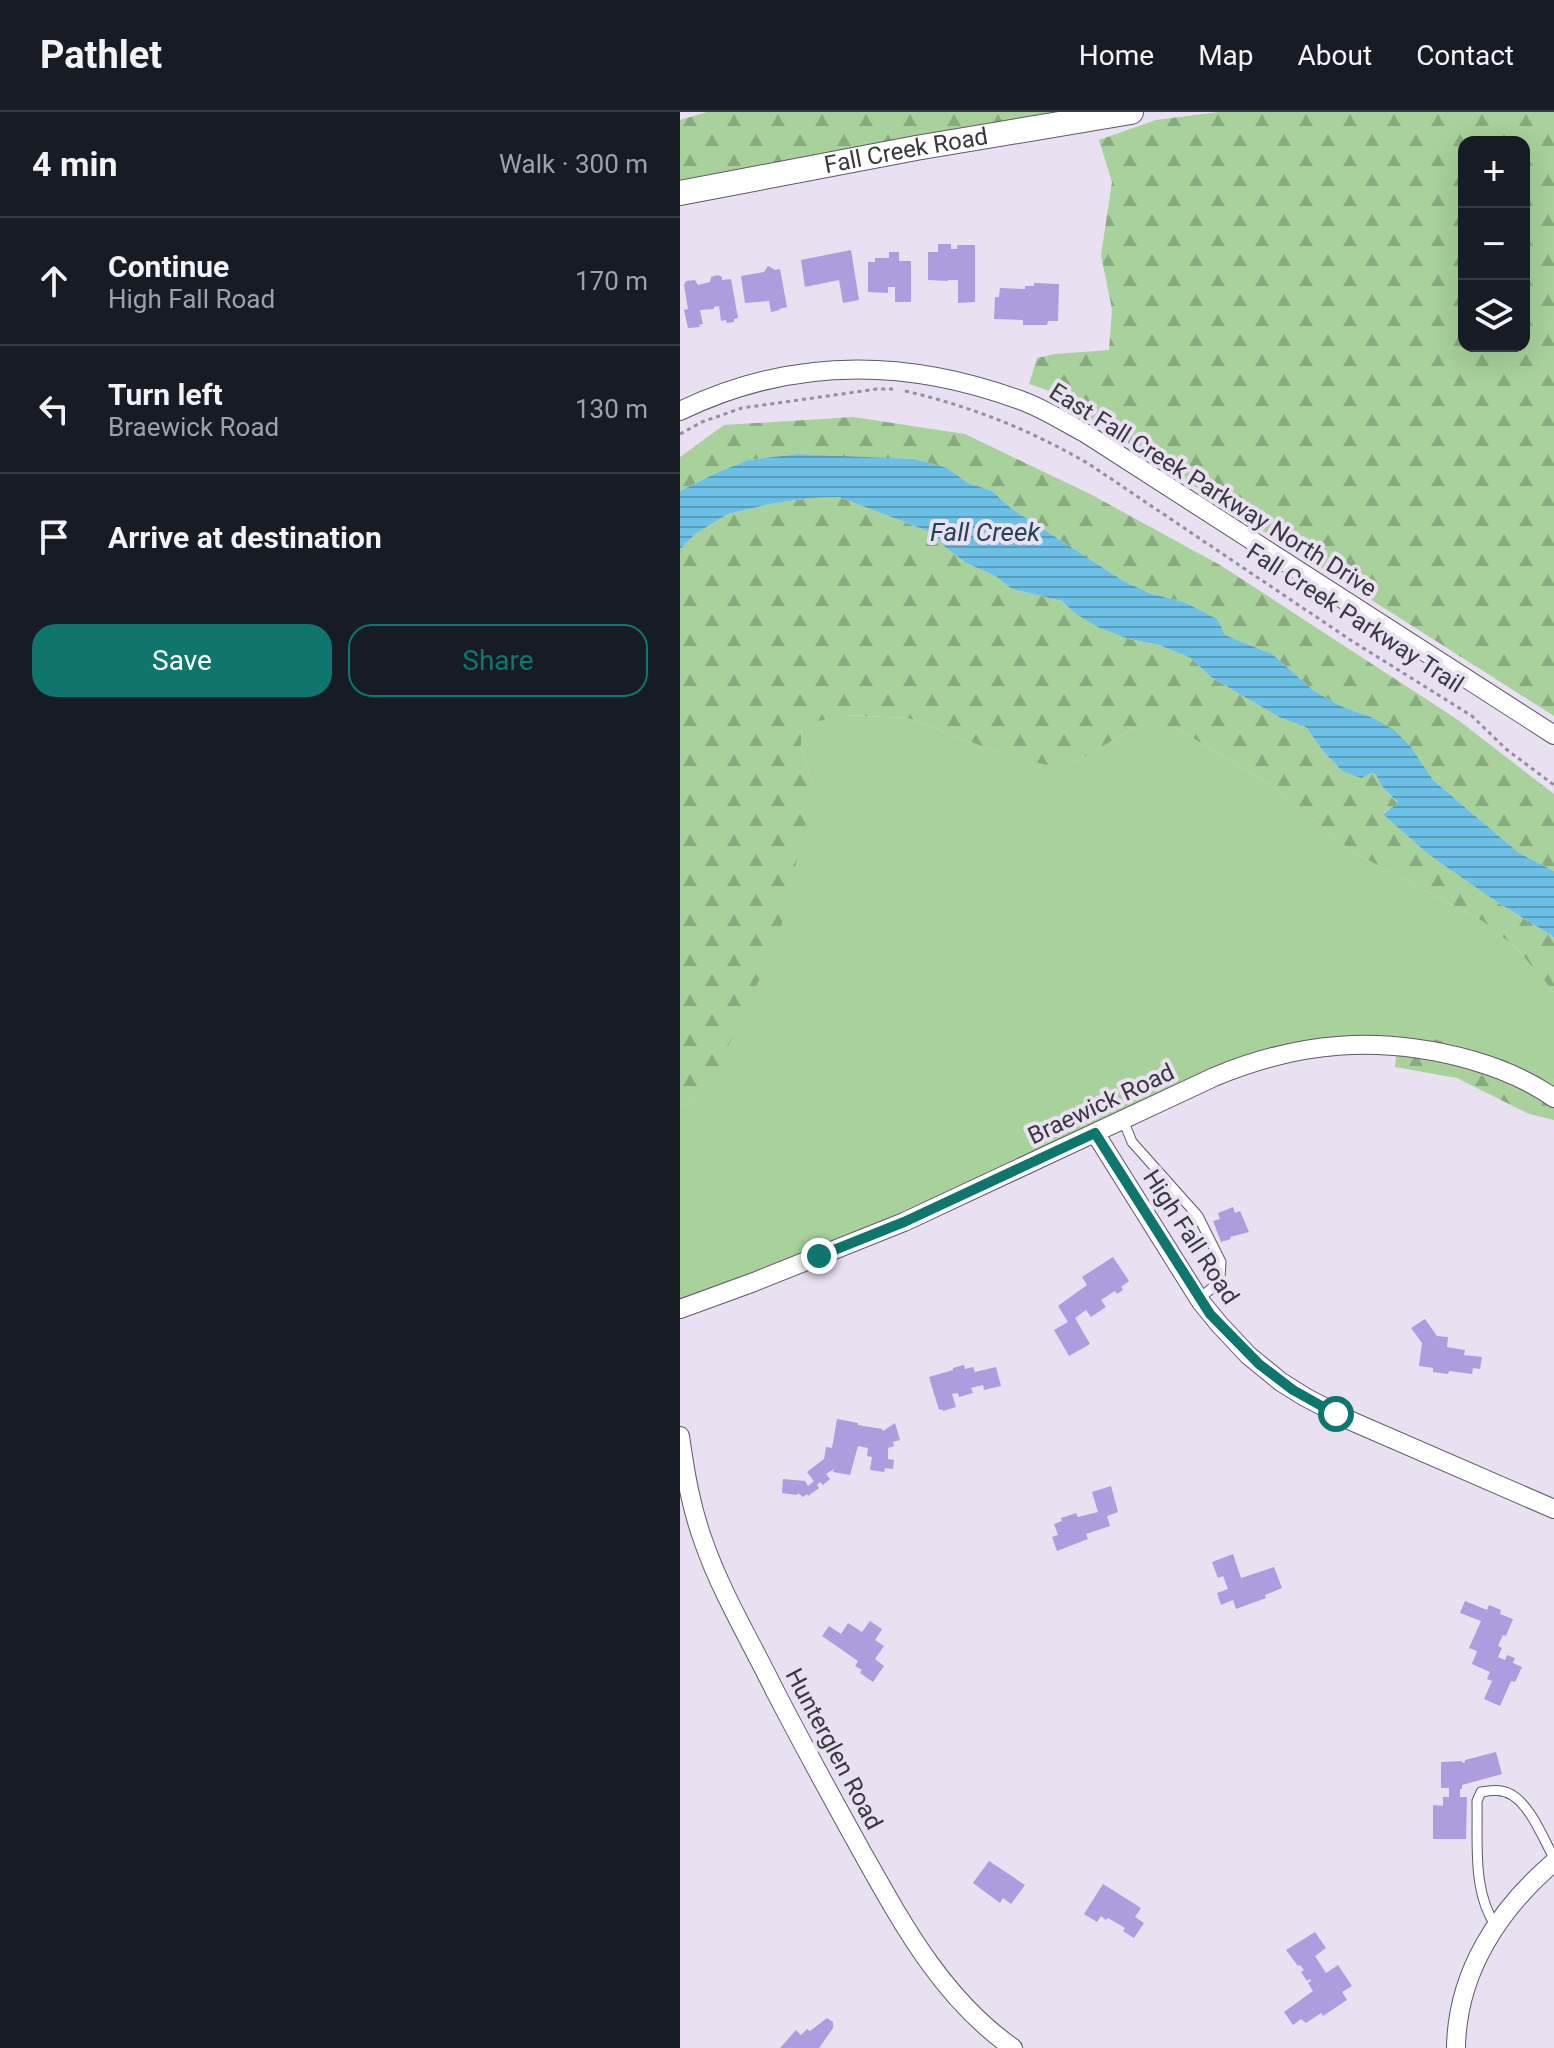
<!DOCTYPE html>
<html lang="en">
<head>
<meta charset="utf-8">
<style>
  :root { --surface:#171b24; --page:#242831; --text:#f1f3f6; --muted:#9ea1a6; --line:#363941; --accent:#0f766e }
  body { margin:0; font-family:Roboto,sans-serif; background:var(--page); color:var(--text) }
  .controls { position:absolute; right:24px; top:24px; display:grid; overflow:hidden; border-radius:16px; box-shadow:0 8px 32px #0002 }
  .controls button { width:72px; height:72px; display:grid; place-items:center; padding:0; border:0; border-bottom:2px solid var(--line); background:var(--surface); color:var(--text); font:40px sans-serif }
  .stop { position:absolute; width:24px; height:24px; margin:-18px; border:6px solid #0f766e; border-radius:50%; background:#fff }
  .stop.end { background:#0f766e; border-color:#fff; box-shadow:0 2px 8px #0008 }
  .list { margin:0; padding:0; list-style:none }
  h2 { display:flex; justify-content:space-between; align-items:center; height:104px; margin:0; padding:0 32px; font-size:34px }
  h2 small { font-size:26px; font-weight:400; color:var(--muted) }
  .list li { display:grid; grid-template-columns:52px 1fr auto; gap:24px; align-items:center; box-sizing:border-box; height:128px; padding:0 32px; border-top:2px solid var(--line) }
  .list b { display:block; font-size:30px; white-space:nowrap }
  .list p { margin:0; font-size:26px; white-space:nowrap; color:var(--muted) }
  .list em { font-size:26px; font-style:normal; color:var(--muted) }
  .actions { display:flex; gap:16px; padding:24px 32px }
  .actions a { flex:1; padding:18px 0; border:2px solid var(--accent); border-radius:24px; text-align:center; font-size:28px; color:var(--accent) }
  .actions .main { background:var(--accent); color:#fff }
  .icon { flex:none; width:44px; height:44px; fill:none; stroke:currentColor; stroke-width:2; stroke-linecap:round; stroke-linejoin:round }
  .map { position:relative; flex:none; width:874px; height:1936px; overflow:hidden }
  header { display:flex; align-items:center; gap:48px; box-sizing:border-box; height:112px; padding:0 40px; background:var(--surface); border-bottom:2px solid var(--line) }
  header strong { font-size:38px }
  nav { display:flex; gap:44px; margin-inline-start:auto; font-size:28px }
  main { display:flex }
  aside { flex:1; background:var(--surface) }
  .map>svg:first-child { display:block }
  .green { fill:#a8d19b }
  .forest { fill:url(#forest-firs); fill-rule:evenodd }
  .water { fill:url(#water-rules) }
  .building { fill:#ae9cdf }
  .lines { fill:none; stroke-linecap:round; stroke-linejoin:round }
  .service-casing { stroke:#5f5867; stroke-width:11 }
  .minor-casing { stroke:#5f5867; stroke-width:20 }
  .secondary-casing { stroke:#5f5867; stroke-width:26 }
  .path { stroke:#96909d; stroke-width:3; stroke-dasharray:4 4; stroke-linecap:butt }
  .service { stroke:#fff; stroke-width:9 }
  .minor { stroke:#fff; stroke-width:18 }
  .secondary { stroke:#fff; stroke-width:24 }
  .route { stroke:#0f766e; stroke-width:10 }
  .labels { text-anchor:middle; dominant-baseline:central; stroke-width:8; stroke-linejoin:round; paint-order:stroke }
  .street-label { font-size:24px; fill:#3a373e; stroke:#e9e0f2 }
  .water-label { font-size:26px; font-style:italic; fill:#204556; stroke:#e9e0f2 }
</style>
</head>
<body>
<header>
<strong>Pathlet</strong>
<nav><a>Home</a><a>Map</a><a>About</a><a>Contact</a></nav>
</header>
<main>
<aside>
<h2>4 min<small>Walk · 300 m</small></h2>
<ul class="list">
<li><svg class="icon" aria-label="ahead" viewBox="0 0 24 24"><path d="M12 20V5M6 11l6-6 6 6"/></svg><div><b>Continue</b><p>High Fall Road</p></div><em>170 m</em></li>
<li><svg class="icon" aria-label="left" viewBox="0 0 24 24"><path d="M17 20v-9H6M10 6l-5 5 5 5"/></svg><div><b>Turn left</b><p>Braewick Road</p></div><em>130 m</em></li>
<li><svg class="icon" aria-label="arrive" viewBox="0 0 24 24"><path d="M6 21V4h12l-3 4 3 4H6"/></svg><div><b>Arrive at destination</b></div></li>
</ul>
<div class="actions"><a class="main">Save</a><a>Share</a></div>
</aside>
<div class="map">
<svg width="874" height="1936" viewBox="0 0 874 1936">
  <defs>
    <pattern id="forest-firs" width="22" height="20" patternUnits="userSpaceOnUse" patternTransform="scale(2)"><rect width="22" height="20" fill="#a8d19b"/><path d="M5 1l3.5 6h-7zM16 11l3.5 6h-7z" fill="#8aaa80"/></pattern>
    <pattern id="water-rules" width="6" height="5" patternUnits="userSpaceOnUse" patternTransform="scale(2)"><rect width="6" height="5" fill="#6cc0e5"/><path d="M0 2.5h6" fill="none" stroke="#5a9dbb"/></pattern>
  </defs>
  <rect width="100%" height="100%" fill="#e9e0f2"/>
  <path class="green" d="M 165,603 L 228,606 L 330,645 L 394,651 L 454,616 L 496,616 L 591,673 L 673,740 L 804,810 L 836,836 L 874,880 L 874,968 L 851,956 L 745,924 L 659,924 L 594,935 L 147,1133 L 0,1190 L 0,995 L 26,981 L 134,676 L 121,633 L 122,612 Z"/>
  <path class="forest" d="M 27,0 L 398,0 L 0,68 L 0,8 Z
    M 538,0 L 874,0 L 874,604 L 586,421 L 367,278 L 349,272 L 357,246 L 375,242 L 429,238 L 432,197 L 421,143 L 432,70 L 419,28 L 476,8 ZM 784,30 L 844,30 L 844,234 L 784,234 Z
    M 173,305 L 285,322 L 410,382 L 540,453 L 778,608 L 874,682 L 874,759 L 839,741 L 753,668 L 731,635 L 691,605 L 663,595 L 634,579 L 592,542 L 545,523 L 536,507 L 504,490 L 472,482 L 445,470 L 332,397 L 312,379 L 288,371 L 267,356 L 235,347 L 117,342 L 68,348 L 36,361 L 0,379 L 0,345 L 44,313 Z
    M 159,385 L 253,421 L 265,435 L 286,451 L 317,464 L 332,477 L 382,489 L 396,502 L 449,527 L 479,533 L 511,546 L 531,565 L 563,584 L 601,606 L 626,615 L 643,639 L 662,659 L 696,661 L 700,672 L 718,692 L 703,701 L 814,788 L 874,825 L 874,880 L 836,836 L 804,810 L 673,740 L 591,673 L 496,616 L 454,616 L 394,651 L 372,654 L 330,645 L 228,606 L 165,603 L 122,613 L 121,633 L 134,676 L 98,828 L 26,981 L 0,995 L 0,437 L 15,422 L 48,402 L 90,392 L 131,386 Z
    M 718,924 L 745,924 L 851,956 L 874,968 L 874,1008 L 849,1002 L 777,966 L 715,955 Z"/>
  <path class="water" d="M 117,342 L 235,347 L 267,356 L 288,371 L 312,379 L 332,397 L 445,470 L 472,482 L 504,490 L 537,507 L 545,523 L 592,542 L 634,579 L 663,595 L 691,605 L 714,618 L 731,635 L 753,668 L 839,741 L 874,759 L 874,825 L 814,788 L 747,741 L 703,702 L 718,691 L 700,672 L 696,662 L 691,661 L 681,666 L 662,659 L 643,639 L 626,615 L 601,606 L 563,584 L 531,565 L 511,546 L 479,533 L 449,527 L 420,516 L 396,502 L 382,489 L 332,477 L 316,464 L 286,451 L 265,435 L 253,421 L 159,385 L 131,386 L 90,392 L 48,402 L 15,422 L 0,437 L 0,379 L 36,361 L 68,348 Z"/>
  <path class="building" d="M 258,132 L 271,132 L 271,137 L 277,137 L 277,133 L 295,133 L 295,190 L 278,191 L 278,168 L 268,168 L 268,169 L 248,168 L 248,140 L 258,140 Z
    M 171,138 L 179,188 L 163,191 L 159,168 L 125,175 L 121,148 Z
    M 209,140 L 219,140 L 219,149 L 231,149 L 231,190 L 215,190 L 215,175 L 208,175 L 208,181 L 188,180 L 188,150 L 195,150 L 195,146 L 209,146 Z
    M 88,154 L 95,158 L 100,157 L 107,195 L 99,197 L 100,198 L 91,200 L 89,189 L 65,191 L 61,164 L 84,160 Z
    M 38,163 L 42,165 L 42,168 L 51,167 L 58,206 L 54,207 L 54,210 L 47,211 L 46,208 L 41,209 L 39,194 L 34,195 L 34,197 L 20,198 L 23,212 L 19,213 L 20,215 L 8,216 L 4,198 L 8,197 L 4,173 L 6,169 L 15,168 L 18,173 L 30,170 L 31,165 Z
    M 354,171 L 379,172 L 378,209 L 368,209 L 367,213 L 343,213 L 343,208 L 314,207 L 315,185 L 319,185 L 320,176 L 345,177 L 345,174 L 354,174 Z
    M 553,1095 L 555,1101 L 560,1099 L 569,1120 L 550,1125 L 551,1127 L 541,1130 L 533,1109 L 540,1107 L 538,1101 Z
    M 433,1145 L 449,1169 L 441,1175 L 443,1178 L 437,1182 L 435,1179 L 421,1188 L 426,1195 L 411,1205 L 406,1198 L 395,1206 L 410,1232 L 389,1244 L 374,1218 L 388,1210 L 378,1194 L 407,1173 L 402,1165 Z
    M 745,1207 L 757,1224 L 768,1225 L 767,1235 L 785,1238 L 784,1243 L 802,1245 L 800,1257 L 793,1256 L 792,1262 L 769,1259 L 768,1262 L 753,1260 L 753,1256 L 739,1254 L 742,1231 L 731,1216 Z
    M 284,1253 L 285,1257 L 293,1255 L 295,1260 L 316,1255 L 321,1274 L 304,1278 L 303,1273 L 291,1276 L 293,1281 L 279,1285 L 278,1281 L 272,1282 L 276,1295 L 263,1299 L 262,1297 L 259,1298 L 249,1265 L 273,1258 L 273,1256 Z
    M 157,1307 L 178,1311 L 178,1313 L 202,1317 L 203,1319 L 215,1311 L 220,1328 L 213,1330 L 214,1334 L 208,1336 L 208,1347 L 214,1348 L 213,1357 L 205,1356 L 204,1360 L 190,1358 L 192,1345 L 187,1344 L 188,1336 L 178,1334 L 170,1363 L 153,1360 L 154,1357 L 146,1362 L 150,1367 L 143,1373 L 140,1370 L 137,1373 L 139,1376 L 128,1384 L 127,1382 L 123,1385 L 118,1381 L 117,1383 L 102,1381 L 103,1367 L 125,1369 L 128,1374 L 134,1369 L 127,1360 L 144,1347 L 146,1335 L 152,1336 Z
    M 431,1374 L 438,1400 L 427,1404 L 430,1414 L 406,1422 L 408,1427 L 377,1439 L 372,1425 L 378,1423 L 374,1412 L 382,1409 L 381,1406 L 396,1401 L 398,1405 L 418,1400 L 412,1380 Z
    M 553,1442 L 561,1466 L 594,1455 L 602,1476 L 585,1483 L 586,1486 L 556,1497 L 553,1488 L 541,1493 L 537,1481 L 548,1477 L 543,1464 L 538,1466 L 532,1450 Z
    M 785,1489 L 807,1498 L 809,1493 L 821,1498 L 820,1502 L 833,1507 L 826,1524 L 823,1523 L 818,1534 L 822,1536 L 818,1545 L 825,1548 L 827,1543 L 835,1546 L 833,1551 L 842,1555 L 835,1570 L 831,1569 L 820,1594 L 804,1587 L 812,1569 L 807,1567 L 810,1560 L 792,1552 L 797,1539 L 789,1536 L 801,1509 L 780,1501 Z
    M 190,1509 L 202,1517 L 195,1528 L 204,1534 L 195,1547 L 204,1554 L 193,1570 L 180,1561 L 182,1558 L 175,1554 L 178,1549 L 142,1524 L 149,1514 L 161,1522 L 168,1511 L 182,1520 Z
    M 816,1640 L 822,1662 L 782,1673 L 782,1677 L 780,1677 L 780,1685 L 787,1685 L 786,1727 L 753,1727 L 753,1693 L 763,1694 L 763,1685 L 769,1685 L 769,1676 L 761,1676 L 761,1650 L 782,1649 L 782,1651 L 785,1650 L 785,1648 Z
    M 309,1749 L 345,1773 L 331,1792 L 323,1786 L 320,1791 L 293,1771 Z
    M 423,1772 L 461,1796 L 455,1805 L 464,1811 L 454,1826 L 443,1819 L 445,1816 L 428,1806 L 426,1808 L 421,1804 L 417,1810 L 404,1802 Z
    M 635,1820 L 646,1836 L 635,1844 L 646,1861 L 658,1853 L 672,1874 L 662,1880 L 667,1888 L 643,1904 L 641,1901 L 626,1911 L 621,1907 L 613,1913 L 604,1900 L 633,1879 L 628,1871 L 631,1869 L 630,1867 L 627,1869 L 621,1860 L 624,1858 L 620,1853 L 618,1854 L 606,1838 Z
    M 147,1906 L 153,1910 L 153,1916 L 139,1936 L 100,1936 L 116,1918 L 121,1923 L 127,1917 L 130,1919 Z"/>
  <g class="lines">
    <g class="service-casing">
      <path id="service" d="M 443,1008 L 452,1030 L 518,1104 L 541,1150 L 540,1166 L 532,1176 L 519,1187
        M 816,1814 C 792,1780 798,1730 797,1689 L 801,1680 C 812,1678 822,1677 832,1683 C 850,1693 864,1728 874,1746"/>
    </g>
    <g class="minor-casing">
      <path id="minor" d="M 0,299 C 111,245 225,246 340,288 C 363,296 384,310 405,321 L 874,623
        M 415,1021 L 521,1190 L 539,1212 L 568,1243 L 601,1270 L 625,1285 L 669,1308 L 874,1397
        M 0,1197 L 74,1170 L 224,1110 L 534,965 C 620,929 701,923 791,948 C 819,956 850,969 874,986
        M 0,1324 C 5,1360 11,1396 24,1431 C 42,1482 71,1530 95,1579 C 123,1633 152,1686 182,1740 C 223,1813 263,1887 333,1936
        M 776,1936 C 777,1861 818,1798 874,1750"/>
    </g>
    <g class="secondary-casing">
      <g id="secondary">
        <path id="s1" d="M 0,81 L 236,36 L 451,0"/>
      </g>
    </g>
    <path class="path" d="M 225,279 C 290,294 351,318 409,352 L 672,529 L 792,604 L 826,637 L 874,673
      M 0,322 L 22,310 L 62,296 L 197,277 L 213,277"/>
    <use href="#service" class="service"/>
    <use href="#minor" class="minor"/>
    <use href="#secondary" class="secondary"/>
  </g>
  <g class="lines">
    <path class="route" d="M 139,1144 L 224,1110 L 415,1021 L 530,1202 L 579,1252 L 613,1278 L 656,1302"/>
  </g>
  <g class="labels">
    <g class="street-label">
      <text stroke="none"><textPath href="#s1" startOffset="230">Fall Creek Road</textPath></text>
      <text transform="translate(533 378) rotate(32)">East Fall Creek Parkway North Drive</text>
      <text transform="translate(675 506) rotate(33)">Fall Creek Parkway Trail</text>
      <text transform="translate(421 992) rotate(-25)">Braewick Road</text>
      <text transform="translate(511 1125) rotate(57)">High Fall Road</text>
      <text transform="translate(154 1637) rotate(62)">Hunterglen Road</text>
    </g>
    <g class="water-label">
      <text x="305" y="420">Fall Creek</text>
    </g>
  </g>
</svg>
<div class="controls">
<button>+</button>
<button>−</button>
<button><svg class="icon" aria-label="layers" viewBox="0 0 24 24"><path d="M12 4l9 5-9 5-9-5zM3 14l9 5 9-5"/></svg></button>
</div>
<div class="stop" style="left:656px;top:1302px"></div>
<div class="stop end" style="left:139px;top:1144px"></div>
</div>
</main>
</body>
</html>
